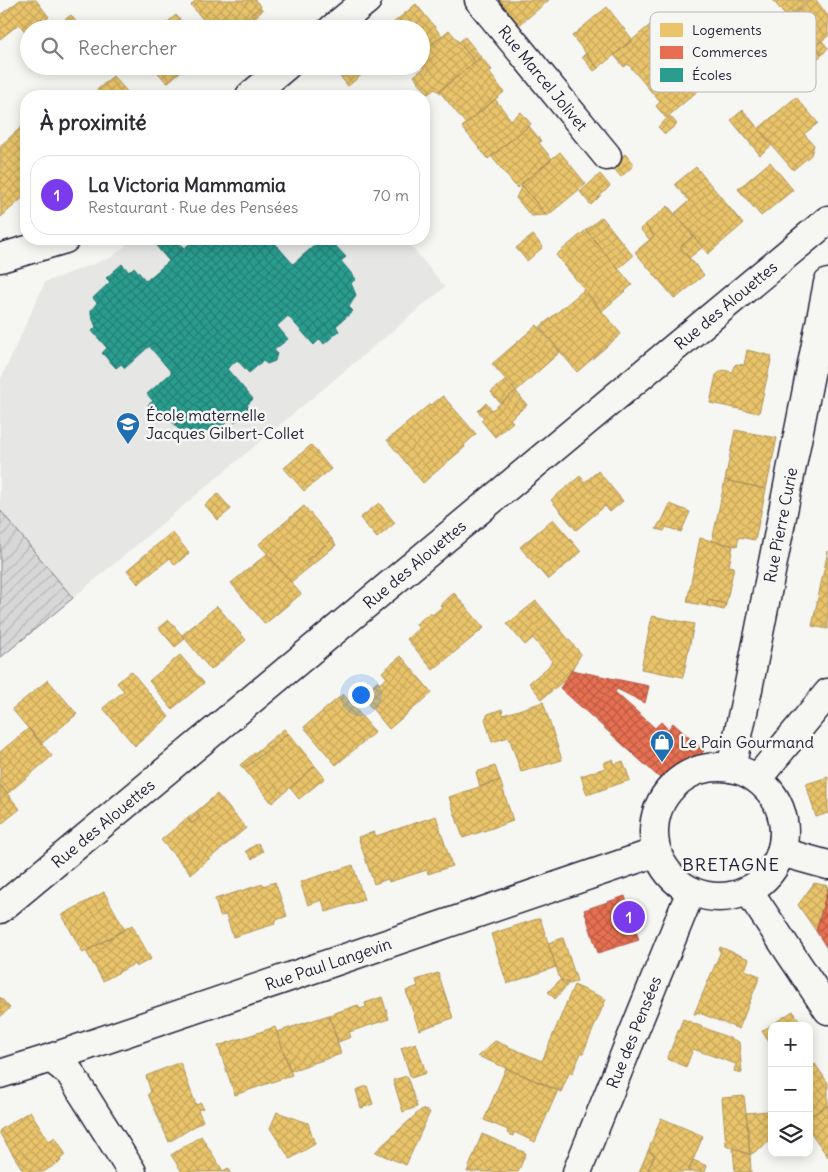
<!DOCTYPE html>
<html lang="fr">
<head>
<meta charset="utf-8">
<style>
  :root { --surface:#fff; --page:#f7f7f7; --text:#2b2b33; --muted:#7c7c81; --line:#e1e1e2; --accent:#7c3aed }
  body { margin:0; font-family:Delius,sans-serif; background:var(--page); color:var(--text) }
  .controls { position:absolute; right:15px; bottom:15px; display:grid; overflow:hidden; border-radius:10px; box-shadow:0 2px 12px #0003 }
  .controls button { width:45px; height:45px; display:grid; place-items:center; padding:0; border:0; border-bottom:1px solid var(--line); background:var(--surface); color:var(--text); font:25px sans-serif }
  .you { position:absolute; left:360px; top:694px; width:18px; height:18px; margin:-12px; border:4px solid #fff; border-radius:50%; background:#1a73e8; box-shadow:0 0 0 8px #1a73e833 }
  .badge { display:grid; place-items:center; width:32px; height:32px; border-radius:50%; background:var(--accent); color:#fff; font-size:16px; font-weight:700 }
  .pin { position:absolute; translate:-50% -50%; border:2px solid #fff; box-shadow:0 1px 5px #0006 }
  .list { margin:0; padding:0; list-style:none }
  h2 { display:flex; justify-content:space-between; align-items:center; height:65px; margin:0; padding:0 20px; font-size:21px }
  h2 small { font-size:16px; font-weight:400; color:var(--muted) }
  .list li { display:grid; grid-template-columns:32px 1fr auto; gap:15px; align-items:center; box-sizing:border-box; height:80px; margin:0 10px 10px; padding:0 10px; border:1px solid var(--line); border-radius:20px }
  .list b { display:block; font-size:19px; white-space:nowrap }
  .list p { margin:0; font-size:16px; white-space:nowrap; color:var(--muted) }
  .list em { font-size:16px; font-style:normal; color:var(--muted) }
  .icon { flex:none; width:28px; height:28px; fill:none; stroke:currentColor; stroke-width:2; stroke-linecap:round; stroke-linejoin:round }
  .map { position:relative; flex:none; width:828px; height:1172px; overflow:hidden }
  .search { position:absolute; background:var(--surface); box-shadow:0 2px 12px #0003; left:20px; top:20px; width:410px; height:55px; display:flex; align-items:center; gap:12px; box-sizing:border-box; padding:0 18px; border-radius:28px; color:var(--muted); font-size:19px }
  .panel { position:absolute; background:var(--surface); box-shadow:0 2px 12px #0003; left:20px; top:90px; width:410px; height:155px; border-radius:20px }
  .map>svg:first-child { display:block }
  .built { fill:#e6e6e4 }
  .garden { fill:url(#garden-furrows); stroke:#7c7c89 }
  .homes { fill:url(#homes-cross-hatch); stroke:#ad935c }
  .shops { fill:url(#shops-cross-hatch); stroke:#ac584a }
  .schools { fill:url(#schools-cross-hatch); stroke:#287876 }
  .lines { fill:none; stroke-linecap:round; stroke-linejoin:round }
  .minor-casing { stroke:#22223b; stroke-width:31 }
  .minor { stroke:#f6f6f2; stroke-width:28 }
  .labels { text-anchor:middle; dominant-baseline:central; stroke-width:5; stroke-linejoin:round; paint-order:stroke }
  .street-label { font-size:16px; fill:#22223b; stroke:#f6f6f2 }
  .poi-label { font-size:16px; fill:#22223b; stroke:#f6f6f2; text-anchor:start }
  .neighbourhood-label { font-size:18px; letter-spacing:1px; fill:#22223b; stroke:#f6f6f2 }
  .key { fill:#f6f6f2; stroke:#b6b6bb; stroke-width:1 }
  .key-label { font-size:14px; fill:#22223b }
</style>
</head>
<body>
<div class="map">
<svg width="828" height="1172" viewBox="0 0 828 1172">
  <defs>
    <pattern id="garden-furrows" width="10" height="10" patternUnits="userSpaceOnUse" patternTransform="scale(1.25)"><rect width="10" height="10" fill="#d7d7d7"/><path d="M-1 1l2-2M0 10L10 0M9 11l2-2" fill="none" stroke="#b8b8b9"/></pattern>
    <pattern id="homes-cross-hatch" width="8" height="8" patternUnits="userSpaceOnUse" patternTransform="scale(1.25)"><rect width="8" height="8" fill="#e9c46a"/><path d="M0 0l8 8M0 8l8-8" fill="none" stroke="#c8a85d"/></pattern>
    <pattern id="shops-cross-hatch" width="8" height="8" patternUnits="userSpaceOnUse" patternTransform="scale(1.25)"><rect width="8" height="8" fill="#e76f51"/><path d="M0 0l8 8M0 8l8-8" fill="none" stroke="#bb5b44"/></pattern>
    <pattern id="schools-cross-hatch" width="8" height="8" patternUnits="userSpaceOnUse" patternTransform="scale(1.25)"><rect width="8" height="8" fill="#2a9d8f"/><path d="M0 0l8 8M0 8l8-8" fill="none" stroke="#248076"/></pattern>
  </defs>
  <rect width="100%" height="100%" fill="#f6f6f2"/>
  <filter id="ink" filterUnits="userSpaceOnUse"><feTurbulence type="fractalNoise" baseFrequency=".02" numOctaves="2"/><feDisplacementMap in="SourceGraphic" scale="10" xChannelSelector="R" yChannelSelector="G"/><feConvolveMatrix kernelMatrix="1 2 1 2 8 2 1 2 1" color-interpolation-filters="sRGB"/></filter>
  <g filter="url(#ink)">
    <path class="built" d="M 133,239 L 405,239 L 445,287 L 73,598 L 0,510 L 0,381 L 45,282 L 112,257 Z"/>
    <path class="garden" d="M 0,510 L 73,598 L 0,658 Z"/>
    <path class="homes" d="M 20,0 L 36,0 L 49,17 L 33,29 L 29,29 L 29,32 L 27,34 L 19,24 L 0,39 L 0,15 Z
      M 196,0 L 255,0 L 261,6 L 245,20 L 242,18 L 230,29 L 211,29 L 191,5 Z
      M 494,0 L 549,0 L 517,27 Z
      M 773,0 L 808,0 L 787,18 Z
      M 810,0 L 816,0 L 828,16 L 828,36 L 815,46 L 822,55 L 807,67 L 775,29 Z
      M 416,4 L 442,36 L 421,53 L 421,29 L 386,29 Z
      M 260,7 L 263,10 L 248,24 L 245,20 Z
      M 607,7 L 633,40 L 598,68 L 572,36 Z
      M 71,15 L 80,27 L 77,29 L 63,29 L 59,24 Z
      M 176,15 L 188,29 L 160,29 Z
      M 655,21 L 665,32 L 669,29 L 686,49 L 644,83 L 628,64 L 624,67 L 614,55 Z
      M 449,30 L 475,62 L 439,92 L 435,89 L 428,94 L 414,76 L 424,68 L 421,66 L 421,53 Z
      M 465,37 L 481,57 L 475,62 L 459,42 Z
      M 822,41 L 828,48 L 822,55 L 815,46 Z
      M 682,52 L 707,83 L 666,118 L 656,106 L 660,102 L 644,83 Z
      M 586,53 L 598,68 L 594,71 L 582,57 Z
      M 481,57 L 492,70 L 489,72 L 504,92 L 466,124 L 439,91 Z
      M 152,66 L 187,66 L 167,83 Z
      M 341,66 L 359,66 L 365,72 L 348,86 L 336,71 Z
      M 113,76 L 131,96 L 90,96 Z
      M 796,97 L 818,123 L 804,134 L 814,145 L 811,155 L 793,170 L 758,129 Z
      M 495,99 L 511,120 L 521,112 L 531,124 L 488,159 L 462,127 Z
      M 743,110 L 772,145 L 760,155 L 731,120 Z
      M 670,116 L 677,124 L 665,134 L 658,127 Z
      M 26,123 L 26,195 L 1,217 L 0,146 Z
      M 529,126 L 541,141 L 539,143 L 552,159 L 517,188 L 491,156 Z
      M 560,152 L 586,184 L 547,216 L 521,184 Z
      M 625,154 L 634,165 L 621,177 L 611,165 Z
      M 770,162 L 793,190 L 761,216 L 738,189 Z
      M 696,167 L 743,224 L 708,254 L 675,213 L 689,201 L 675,184 Z
      M 600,174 L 610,186 L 591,205 L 580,192 Z
      M 522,185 L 543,211 L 546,215 L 531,216 L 516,198 Z
      M 668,206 L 693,236 L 680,247 L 704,275 L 675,299 L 635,252 L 654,236 L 645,225 Z
      M 602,217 L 633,256 L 618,269 L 586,230 Z
      M 645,225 L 654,236 L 650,240 L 640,229 Z
      M 586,230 L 632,285 L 602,311 L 556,255 Z
      M 533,235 L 543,247 L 527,261 L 516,248 Z
      M 693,236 L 703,247 L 689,258 L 680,247 Z
      M 584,290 L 621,334 L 577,372 L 540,327 Z
      M 537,325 L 560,352 L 516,391 L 492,364 Z
      M 747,350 L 772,356 L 759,413 L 710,403 L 716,375 L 723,370 L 732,372 L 734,366 L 736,364 L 744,365 Z
      M 506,380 L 516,391 L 500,403 L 491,392 Z
      M 516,391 L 527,405 L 510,419 L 513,422 L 495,437 L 481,420 L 484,418 L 478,411 L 486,403 L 492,410 Z
      M 443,396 L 476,434 L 464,445 L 465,447 L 423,483 L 387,440 L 430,404 L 431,405 Z
      M 735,430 L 777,438 L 766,489 L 725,480 Z
      M 311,445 L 331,469 L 304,491 L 284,468 Z
      M 598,471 L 623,501 L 610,512 L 605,506 L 576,530 L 551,500 L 580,476 L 585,482 Z
      M 725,480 L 766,489 L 755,540 L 739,537 L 737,546 L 712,541 Z
      M 218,494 L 231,509 L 218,520 L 205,505 Z
      M 379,503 L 395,523 L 377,538 L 360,518 Z
      M 670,504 L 690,512 L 681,532 L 666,527 L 664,531 L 656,529 L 660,522 L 661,523 Z
      M 304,506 L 332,539 L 306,561 L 311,566 L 291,582 L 259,544 Z
      M 553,519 L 581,552 L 548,580 L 520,547 Z
      M 172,532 L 189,553 L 175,565 L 170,558 L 138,584 L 127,570 Z
      M 700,538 L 733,546 L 729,566 L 734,567 L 726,604 L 708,600 L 707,606 L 687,602 Z
      M 332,539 L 336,545 L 311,566 L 306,561 Z
      M 828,551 L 828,629 L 812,626 Z
      M 267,554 L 301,594 L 265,624 L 231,583 Z
      M 454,593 L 484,628 L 433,670 L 407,639 L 419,628 L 416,624 L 430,613 L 432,615 L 442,607 L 440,605 Z
      M 708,600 L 726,604 L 724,610 L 707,606 Z
      M 536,601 L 581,654 L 566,679 L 542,699 L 529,683 L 548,667 L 552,661 L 533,638 L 525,645 L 507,624 Z
      M 217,606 L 246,640 L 211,670 L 182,635 Z
      M 652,616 L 694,624 L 683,677 L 641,669 Z
      M 169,620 L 185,639 L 175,647 L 159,628 Z
      M 180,655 L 204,683 L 172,709 L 149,681 Z
      M 401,656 L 432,693 L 389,729 L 361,695 L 377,681 L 379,684 L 387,678 L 382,672 Z
      M 131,671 L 169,717 L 135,746 L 103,708 L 124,691 L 117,683 Z
      M 48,680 L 77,714 L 41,744 L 12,709 Z
      M 343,694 L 375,732 L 336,765 L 304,727 Z
      M 543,702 L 562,760 L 521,772 L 509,737 L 492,742 L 485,719 L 488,714 L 502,709 L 503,715 Z
      M 29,728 L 52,756 L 7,794 L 0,785 L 0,752 Z
      M 284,729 L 288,733 L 244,769 L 240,765 Z
      M 288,733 L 315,766 L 272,803 L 244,769 Z
      M 613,759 L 615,764 L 623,761 L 630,780 L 587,795 L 581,776 L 605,768 L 603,763 Z
      M 315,766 L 325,778 L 299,799 L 290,788 Z
      M 495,766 L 500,780 L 480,787 L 476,772 Z
      M 828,777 L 828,813 L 816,817 L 806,784 Z
      M 500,780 L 513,821 L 463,838 L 449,797 Z
      M 0,785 L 20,809 L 0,825 Z
      M 217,794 L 246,828 L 191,874 L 161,840 L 187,818 L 192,824 L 200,817 L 196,812 Z
      M 196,812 L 200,817 L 192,824 L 187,818 Z
      M 436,816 L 452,866 L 428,874 L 427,870 L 389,882 L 388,879 L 374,884 L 358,837 L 374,832 L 376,836 Z
      M 258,843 L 263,851 L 252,859 L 246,851 Z
      M 353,865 L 364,900 L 326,912 L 322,900 L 308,905 L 300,882 Z
      M 275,882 L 287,916 L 274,921 L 275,924 L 233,937 L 226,915 L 220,916 L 215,899 L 263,884 L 263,886 Z
      M 814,883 L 828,886 L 816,931 L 798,905 Z
      M 104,892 L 125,930 L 83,953 L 62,915 Z
      M 540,918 L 556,967 L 507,984 L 491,934 Z
      M 132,925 L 151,959 L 136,967 L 134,964 L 103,981 L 86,951 Z
      M 563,938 L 577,981 L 570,984 L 560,979 L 548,943 Z
      M 720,947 L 749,959 L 745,970 L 760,976 L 739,1029 L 697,1012 L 696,1014 L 694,1014 L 721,951 L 719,951 Z
      M 438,973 L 453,1018 L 419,1030 L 406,991 L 418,986 L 416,980 Z
      M 560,980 L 569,983 L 555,999 L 548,992 Z
      M 574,985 L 606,999 L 583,1053 L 581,1053 L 572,1074 L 569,1073 L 561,1092 L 478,1056 L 495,1041 L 542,1061 Z
      M 0,997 L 10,1008 L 0,1017 Z
      M 382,997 L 389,1019 L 349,1032 L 351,1037 L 338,1042 L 329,1015 L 358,1005 L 360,1009 L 366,1007 L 365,1003 Z
      M 793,1011 L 803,1026 L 772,1026 L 772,1047 L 762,1031 Z
      M 329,1015 L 341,1054 L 290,1071 L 277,1032 Z
      M 683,1019 L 739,1042 L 742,1073 L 734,1071 L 736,1064 L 693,1049 L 686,1067 L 667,1059 Z
      M 275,1027 L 292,1075 L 235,1095 L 218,1046 Z
      M 416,1043 L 426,1073 L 411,1078 L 401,1048 Z
      M 180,1062 L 196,1105 L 201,1103 L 203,1108 L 198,1110 L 203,1121 L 169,1142 L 148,1094 L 151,1092 L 146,1076 Z
      M 815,1064 L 828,1083 L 828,1105 L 809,1117 L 809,1068 Z
      M 506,1068 L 558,1090 L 535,1142 L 514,1132 L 513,1136 L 507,1133 L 508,1130 L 484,1120 Z
      M 407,1076 L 417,1107 L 403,1112 L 393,1080 Z
      M 367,1086 L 373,1104 L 361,1108 L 356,1090 Z
      M 744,1096 L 746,1113 L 750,1155 L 726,1145 L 722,1098 Z
      M 828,1105 L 828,1157 L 809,1130 L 809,1117 Z
      M 422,1109 L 430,1112 L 406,1165 L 375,1152 Z
      M 772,1109 L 772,1140 L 750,1155 L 746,1113 L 768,1111 Z
      M 30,1111 L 49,1141 L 55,1137 L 66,1155 L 60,1159 L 61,1161 L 43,1172 L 24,1172 L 0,1134 L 0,1130 Z
      M 277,1112 L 308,1123 L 315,1144 L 290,1159 L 270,1128 Z
      M 661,1118 L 703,1136 L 688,1172 L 647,1172 L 655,1155 L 648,1151 Z
      M 482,1134 L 526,1153 L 518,1172 L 467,1172 Z
      M 201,1136 L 223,1171 L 228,1168 L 231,1172 L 182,1172 L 171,1155 Z
      M 733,1148 L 750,1155 L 751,1172 L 735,1172 Z
      M 648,1151 L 655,1155 L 647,1172 L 639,1172 Z
      M 693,1160 L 707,1166 L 705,1172 L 688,1172 Z"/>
    <path class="shops" d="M 572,670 L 649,686 L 645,703 L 617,689 L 615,692 L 655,728 L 661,722 L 668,729 L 673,723 L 704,751 L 698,757 L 679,765 L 662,780 L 560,688 Z
      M 828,888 L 828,950 L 816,931 Z
      M 625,896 L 639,940 L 598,953 L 584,910 Z"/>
    <path class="schools" d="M 167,239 L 176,239 L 184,248 L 169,261 L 157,247 Z
      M 195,239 L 271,239 L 293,264 L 322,239 L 328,245 L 332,242 L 346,257 L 341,261 L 356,279 L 351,283 L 356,295 L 349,307 L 353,311 L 336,326 L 339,331 L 324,344 L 320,339 L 314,345 L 288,316 L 277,326 L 288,339 L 274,350 L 277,353 L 275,361 L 267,364 L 263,361 L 249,373 L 237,360 L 227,369 L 253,399 L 247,405 L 250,409 L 235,422 L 231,418 L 214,434 L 210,429 L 199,436 L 185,429 L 181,432 L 166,415 L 161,419 L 148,405 L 153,401 L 147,394 L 177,368 L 154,342 L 125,368 L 121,364 L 116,368 L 102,353 L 107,348 L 92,331 L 96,327 L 91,315 L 91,310 L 97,303 L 93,298 L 110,282 L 106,278 L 122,264 L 129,272 L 134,267 L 146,281 Z
      M 154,342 L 177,368 L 172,373 L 149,346 Z"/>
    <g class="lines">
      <g class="minor-casing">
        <g id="minor">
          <path id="s1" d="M 479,0 L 607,156"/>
          <path d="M 332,29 L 367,0"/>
          <path d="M 250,96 L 286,66"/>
          <path d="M 0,258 L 65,239"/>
          <circle cx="719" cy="832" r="65"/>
          <path id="s2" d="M 731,768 L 748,689 L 828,283"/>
          <path d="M 757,779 L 828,693"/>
          <path d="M 781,852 L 828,865"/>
          <path d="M 748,890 L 828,1010"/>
          <path id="s3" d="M 0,909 L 828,220"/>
          <path d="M 51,1058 L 70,1073 L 132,1172"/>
          <path id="s4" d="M 0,1074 L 51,1058 L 657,852"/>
          <path id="s5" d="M 577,1172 L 691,891"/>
        </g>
      </g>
      <use href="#minor" class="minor"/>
    </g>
  </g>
  <defs>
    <g id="school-pin" transform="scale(1.25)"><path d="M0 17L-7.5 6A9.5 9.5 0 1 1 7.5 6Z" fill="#1f6fb2" stroke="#f6f6f2"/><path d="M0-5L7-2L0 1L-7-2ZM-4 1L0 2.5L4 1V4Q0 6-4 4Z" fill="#fff"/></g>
    <g id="shop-pin" transform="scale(1.25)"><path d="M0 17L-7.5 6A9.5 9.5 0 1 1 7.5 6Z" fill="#1f6fb2" stroke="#f6f6f2"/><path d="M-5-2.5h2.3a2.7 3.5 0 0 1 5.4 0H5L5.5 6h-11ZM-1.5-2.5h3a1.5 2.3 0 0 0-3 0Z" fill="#fff"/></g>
  </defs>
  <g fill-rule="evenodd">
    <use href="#school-pin" x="128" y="424"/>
    <use href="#shop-pin" x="662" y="742"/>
  </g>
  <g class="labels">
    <g class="street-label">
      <text stroke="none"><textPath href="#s1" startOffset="101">Rue Marcel Jolivet</textPath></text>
      <text stroke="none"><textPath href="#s3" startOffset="944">Rue des Alouettes</textPath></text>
      <text stroke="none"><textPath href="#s2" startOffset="248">Rue Pierre Curie</textPath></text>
      <text stroke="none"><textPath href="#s3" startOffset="539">Rue des Alouettes</textPath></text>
      <text stroke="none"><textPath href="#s3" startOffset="134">Rue des Alouettes</textPath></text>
      <text stroke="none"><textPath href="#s4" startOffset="346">Rue Paul Langevin</textPath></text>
      <text stroke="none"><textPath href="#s5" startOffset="151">Rue des Pensées</textPath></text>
    </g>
    <g class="poi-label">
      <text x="146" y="415">École maternelle<tspan x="146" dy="18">Jacques Gilbert-Collet</tspan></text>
      <text x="680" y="742">Le Pain Gourmand</text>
    </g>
    <g class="neighbourhood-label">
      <text x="731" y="864">BRETAGNE</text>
    </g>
  </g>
  <rect x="650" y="12" width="166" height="80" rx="8" class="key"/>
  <rect x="660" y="23" width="23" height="14" fill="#e9c46a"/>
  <rect x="660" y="46" width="23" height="13" fill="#e76f51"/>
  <rect x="660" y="68" width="23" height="14" fill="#2a9d8f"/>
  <g class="key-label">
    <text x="692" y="35">Logements</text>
    <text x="692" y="57">Commerces</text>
    <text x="692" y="80">Écoles</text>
  </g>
</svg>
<div class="controls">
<button>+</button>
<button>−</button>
<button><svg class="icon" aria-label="layers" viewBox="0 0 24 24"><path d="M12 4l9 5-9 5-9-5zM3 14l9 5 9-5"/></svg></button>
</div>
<div class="you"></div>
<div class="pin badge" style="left:629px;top:917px">1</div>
<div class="search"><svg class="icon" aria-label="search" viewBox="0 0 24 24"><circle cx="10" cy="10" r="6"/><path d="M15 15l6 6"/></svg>Rechercher</div>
<section class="panel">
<h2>À proximité<small></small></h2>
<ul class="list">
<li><span class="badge">1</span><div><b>La Victoria Mammamia</b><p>Restaurant · Rue des Pensées</p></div><em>70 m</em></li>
</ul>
</section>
</div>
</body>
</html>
